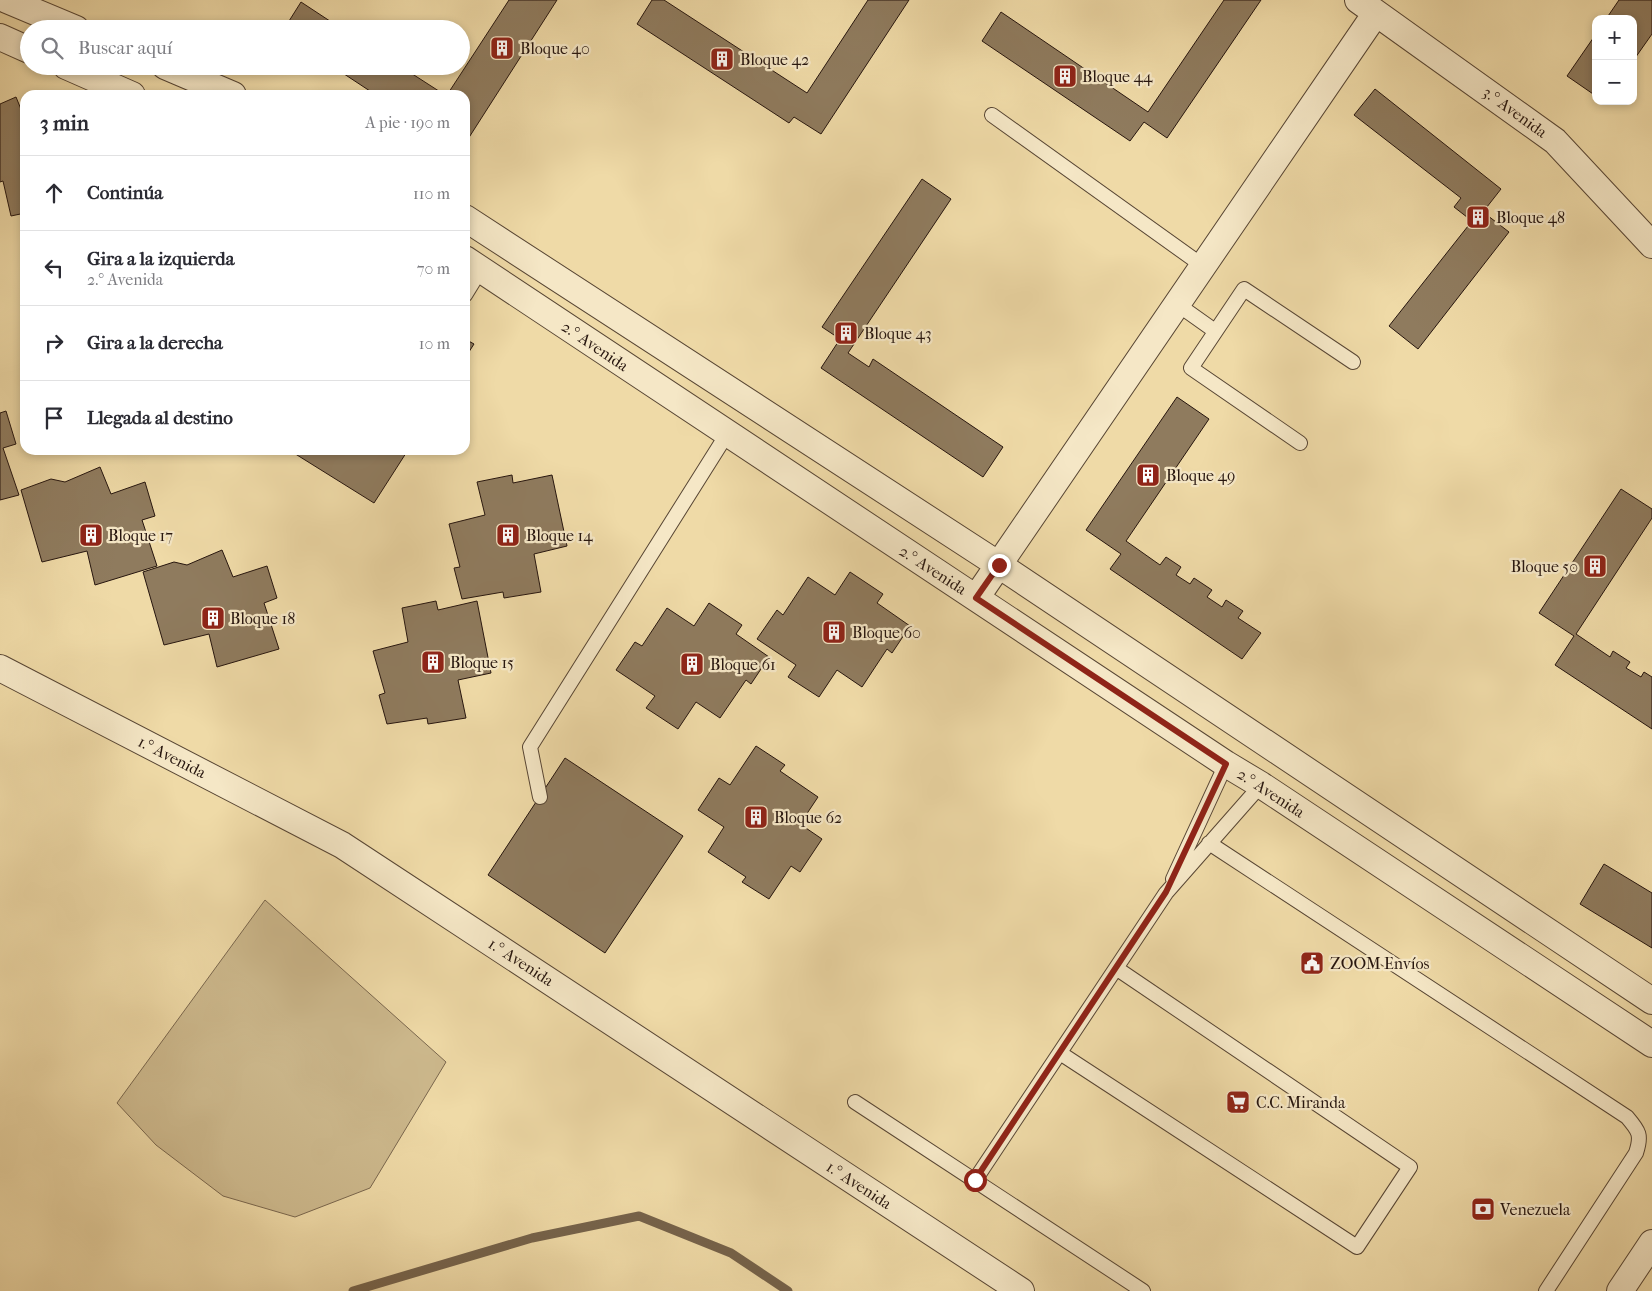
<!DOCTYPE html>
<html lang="es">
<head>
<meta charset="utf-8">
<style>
  :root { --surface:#fff; --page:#f7f7f7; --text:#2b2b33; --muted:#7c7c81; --line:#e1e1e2 }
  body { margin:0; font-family:"IM FELL French Canon",serif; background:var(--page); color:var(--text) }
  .controls { position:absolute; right:15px; top:15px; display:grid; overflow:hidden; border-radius:10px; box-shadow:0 2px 8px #0003 }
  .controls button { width:45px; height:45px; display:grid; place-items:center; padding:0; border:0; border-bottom:1px solid var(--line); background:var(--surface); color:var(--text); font:25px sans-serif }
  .stop { position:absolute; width:15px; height:15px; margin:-11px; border:4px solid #8f2418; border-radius:50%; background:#fff }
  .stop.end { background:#8f2418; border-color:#fff; box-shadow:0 1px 5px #0008 }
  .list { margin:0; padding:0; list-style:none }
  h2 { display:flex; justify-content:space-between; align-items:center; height:65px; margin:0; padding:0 20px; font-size:21px }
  h2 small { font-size:16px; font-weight:400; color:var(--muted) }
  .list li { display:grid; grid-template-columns:32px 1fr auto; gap:15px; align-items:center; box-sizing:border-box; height:75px; padding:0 20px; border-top:1px solid var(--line) }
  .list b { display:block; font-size:19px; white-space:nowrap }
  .list p { margin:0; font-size:16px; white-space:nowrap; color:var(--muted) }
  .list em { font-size:16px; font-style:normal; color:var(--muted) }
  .icon { flex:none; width:28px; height:28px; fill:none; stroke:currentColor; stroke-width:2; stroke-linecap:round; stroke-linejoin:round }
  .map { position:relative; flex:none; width:1652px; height:1291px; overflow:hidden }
  .search { position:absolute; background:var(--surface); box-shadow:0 2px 8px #0003; left:20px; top:20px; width:450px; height:55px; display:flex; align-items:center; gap:12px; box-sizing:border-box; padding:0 18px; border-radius:28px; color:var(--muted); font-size:19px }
  .panel { position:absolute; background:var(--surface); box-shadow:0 2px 8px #0003; left:20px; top:90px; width:450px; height:365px; border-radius:15px }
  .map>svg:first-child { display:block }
  .green { fill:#cdb98d; stroke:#7a674e }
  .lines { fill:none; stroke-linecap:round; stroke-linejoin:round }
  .stream { stroke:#76634b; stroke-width:9 }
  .building { fill:#8f7b5e; stroke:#26150e }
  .lane-casing { stroke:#584634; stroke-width:16 }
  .street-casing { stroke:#584634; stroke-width:28 }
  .lane { stroke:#f5e7c6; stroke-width:14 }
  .street { stroke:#f5e7c6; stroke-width:26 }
  .route { stroke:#8f2418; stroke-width:6 }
  .labels { text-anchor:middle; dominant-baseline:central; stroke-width:4.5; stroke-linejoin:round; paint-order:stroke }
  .poi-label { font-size:16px; fill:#26150e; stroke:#f5e7c6; text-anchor:start }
  .street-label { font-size:16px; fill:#26150e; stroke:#f5e7c6 }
</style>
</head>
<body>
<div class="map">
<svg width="1652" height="1291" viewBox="0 0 1652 1291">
  <rect width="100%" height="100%" fill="#efdaa7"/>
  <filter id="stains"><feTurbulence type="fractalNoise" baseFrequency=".004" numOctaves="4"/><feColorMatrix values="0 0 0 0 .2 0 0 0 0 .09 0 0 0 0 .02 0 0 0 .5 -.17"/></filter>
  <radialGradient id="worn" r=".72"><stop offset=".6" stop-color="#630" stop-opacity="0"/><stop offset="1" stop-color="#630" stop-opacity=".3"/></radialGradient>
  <path class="green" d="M 265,900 L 446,1062 L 370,1188 L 295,1217 L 223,1196 L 156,1145 L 117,1103 Z"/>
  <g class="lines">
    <path class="stream" d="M 353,1291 L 532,1238 L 639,1216 L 731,1253 L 788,1291"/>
  </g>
  <path class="building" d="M 509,0 L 557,0 L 468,139 L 465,138 L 465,95 L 447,95 Z
    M 652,0 L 664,0 L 807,93 L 868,0 L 909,0 L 821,134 L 794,117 L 789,123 L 637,24 Z
    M 1224,0 L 1261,0 L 1167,138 L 1144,122 L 1130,141 L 982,41 L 1001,12 L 1148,112 Z
    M 1619,0 L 1652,0 L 1652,34 L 1633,61 L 1633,19 L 1606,19 Z
    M 301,2 L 342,29 L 284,29 Z
    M 1596,34 L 1596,96 L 1567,76 Z
    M 332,66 L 400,66 L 445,95 L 376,95 Z
    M 1375,89 L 1501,189 L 1483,212 L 1509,232 L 1418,349 L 1389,326 L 1472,221 L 1454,207 L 1461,198 L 1354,115 Z
    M 16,97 L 25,119 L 25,213 L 11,216 L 3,181 L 0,182 L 0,104 Z
    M 922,179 L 951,199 L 848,353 L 869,367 L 873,359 L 1003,447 L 983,477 L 821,368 L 840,339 L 822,327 Z
    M 465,339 L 474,344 L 465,358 Z
    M 1177,397 L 1209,419 L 1126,541 L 1160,565 L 1166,557 L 1181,567 L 1176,575 L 1190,584 L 1194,578 L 1212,590 L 1207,597 L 1222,607 L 1226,600 L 1243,611 L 1238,618 L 1261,633 L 1242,659 L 1110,569 L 1121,554 L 1086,530 Z
    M 6,411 L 16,444 L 3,448 L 19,495 L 0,500 L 0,413 Z
    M 289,450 L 408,450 L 374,503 Z
    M 100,467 L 111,494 L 145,482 L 155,516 L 142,520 L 157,566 L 95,585 L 87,551 L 42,562 L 21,490 L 51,479 L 65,482 Z
    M 512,475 L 513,483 L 552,475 L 567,546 L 534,554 L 541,592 L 504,598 L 503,592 L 462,599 L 454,568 L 460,567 L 449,524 L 485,515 L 477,482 Z
    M 1621,489 L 1652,509 L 1652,518 L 1576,634 L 1610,657 L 1613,651 L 1630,662 L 1626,668 L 1641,677 L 1644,672 L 1652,677 L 1652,729 L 1555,665 L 1574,636 L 1539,613 Z
    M 222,550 L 233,577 L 267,566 L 277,598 L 264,603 L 279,649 L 217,667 L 209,634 L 164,645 L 143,572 L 174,562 L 187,565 Z
    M 850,572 L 883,594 L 877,603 L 910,626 L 892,653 L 887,649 L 862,687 L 837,670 L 819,697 L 788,677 L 796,665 L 757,639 L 777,610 L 783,615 L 808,577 L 835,595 Z
    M 436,601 L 438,610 L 477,601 L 491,673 L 458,680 L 466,718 L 428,724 L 427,718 L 387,724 L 379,695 L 385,693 L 373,651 L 408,642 L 402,608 Z
    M 709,603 L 742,625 L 736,634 L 769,657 L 751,684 L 746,680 L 720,718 L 696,702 L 678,729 L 646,708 L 655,696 L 616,670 L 635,642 L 642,646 L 667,608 L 694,626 Z
    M 756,746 L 785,765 L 780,771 L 818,797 L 800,824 L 822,839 L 800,872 L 791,866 L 769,899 L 742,882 L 746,877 L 708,852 L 724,827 L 698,810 L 719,778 L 730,785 Z
    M 565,758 L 683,836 L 605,953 L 488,875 Z
    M 1604,864 L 1652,893 L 1652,948 L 1580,904 Z"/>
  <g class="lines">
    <g class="lane-casing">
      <path id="lane" d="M 992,115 L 1203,266
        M 465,295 L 481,269
        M 1177,304 L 1215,331
        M 1300,443 L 1191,368 L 1244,289 L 1353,362
        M 540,797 L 530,747 L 727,434
        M 1209,843 L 1627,1117 C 1639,1131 1642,1135 1636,1153 L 1546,1291
        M 1173,879 L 1226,764
        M 1060,1053 L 1357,1247 L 1410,1167 L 1116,968
        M 855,1102 L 1143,1291
        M 975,1180 L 1166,893 L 1261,785"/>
    </g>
    <g class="street-casing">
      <path id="street" d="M 7,0 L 76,29
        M 1358,0 L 1555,141 L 1652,245
        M 0,37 L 29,50
        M 66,66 L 132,95
        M 165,66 L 233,95
        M 465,218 L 999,565 L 1652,1001
        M 465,259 L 1226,764 L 1261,785 L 1652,1044
        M 976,598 L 1376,13
        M 0,668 L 342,845 L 1021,1291
        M 1620,1291 L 1652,1243"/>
    </g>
    <use href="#lane" class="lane"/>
    <use href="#street" class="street"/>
  </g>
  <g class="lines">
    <path class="route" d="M 975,1180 L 1166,892 L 1226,764 L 976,598 L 999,565"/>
  </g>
  <defs>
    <g id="building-square" transform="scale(1.25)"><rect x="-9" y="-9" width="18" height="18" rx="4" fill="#8f2418" stroke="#f5e7c6"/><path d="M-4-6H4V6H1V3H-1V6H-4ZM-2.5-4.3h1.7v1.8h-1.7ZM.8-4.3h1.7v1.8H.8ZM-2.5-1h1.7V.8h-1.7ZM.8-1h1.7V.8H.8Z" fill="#fff"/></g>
    <g id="civic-square" transform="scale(1.25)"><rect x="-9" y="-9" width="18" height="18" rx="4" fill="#8f2418" stroke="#f5e7c6"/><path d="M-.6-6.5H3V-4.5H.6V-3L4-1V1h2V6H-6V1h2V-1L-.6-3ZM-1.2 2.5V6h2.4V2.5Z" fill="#fff"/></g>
    <g id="supermarket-square" transform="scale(1.25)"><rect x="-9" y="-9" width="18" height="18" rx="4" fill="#8f2418" stroke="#f5e7c6"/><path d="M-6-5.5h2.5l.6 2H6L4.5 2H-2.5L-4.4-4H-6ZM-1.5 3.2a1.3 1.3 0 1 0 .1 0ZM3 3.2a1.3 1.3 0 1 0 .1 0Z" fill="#fff"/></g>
    <g id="bank-square" transform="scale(1.25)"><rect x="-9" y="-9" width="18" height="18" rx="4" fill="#8f2418" stroke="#f5e7c6"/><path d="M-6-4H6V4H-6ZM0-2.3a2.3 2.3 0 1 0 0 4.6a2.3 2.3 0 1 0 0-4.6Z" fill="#fff"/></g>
  </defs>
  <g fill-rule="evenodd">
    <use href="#building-square" x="502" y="48"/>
    <use href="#building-square" x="722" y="59"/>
    <use href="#building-square" x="1065" y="76"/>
    <use href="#building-square" x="1478" y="217"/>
    <use href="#building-square" x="846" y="333"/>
    <use href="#building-square" x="1148" y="475"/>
    <use href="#building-square" x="91" y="535"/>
    <use href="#building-square" x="508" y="535"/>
    <use href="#building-square" x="1595" y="566"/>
    <use href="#building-square" x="213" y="618"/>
    <use href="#building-square" x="834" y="632"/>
    <use href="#building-square" x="433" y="662"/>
    <use href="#building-square" x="692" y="664"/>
    <use href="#building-square" x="756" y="817"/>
    <use href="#civic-square" x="1312" y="963"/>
    <use href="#supermarket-square" x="1238" y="1102"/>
    <use href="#bank-square" x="1483" y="1209"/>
  </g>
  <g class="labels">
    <g class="poi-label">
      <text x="520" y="48">Bloque 40</text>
      <text x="740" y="59">Bloque 42</text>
      <text x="1082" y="76">Bloque 44</text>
      <text x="1496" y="217">Bloque 48</text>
      <text x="864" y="333">Bloque 43</text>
      <text x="1166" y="475">Bloque 49</text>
      <text x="108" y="535">Bloque 17</text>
      <text x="526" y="535">Bloque 14</text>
      <text x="1578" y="566" text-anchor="end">Bloque 50</text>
      <text x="230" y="618">Bloque 18</text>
      <text x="852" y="632">Bloque 60</text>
      <text x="450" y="662">Bloque 15</text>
      <text x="710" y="664">Bloque 61</text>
      <text x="774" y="817">Bloque 62</text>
      <text x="1330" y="963">ZOOM Envíos</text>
      <text x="1256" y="1102">C.C. Miranda</text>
      <text x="1500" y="1209">Venezuela</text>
    </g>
    <g class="street-label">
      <text transform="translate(1515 112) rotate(36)">3.° Avenida</text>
      <text transform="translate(595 346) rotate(34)">2.° Avenida</text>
      <text transform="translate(933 570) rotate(33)">2.° Avenida</text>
      <text transform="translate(172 757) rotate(27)">1.° Avenida</text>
      <text transform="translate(1271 793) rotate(33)">2.° Avenida</text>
      <text transform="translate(521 962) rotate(33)">1.° Avenida</text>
      <text transform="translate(859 1185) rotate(33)">1.° Avenida</text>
    </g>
  </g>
  <rect width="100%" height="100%" filter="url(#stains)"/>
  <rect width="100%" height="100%" fill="url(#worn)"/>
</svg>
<div class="controls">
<button>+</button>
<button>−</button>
</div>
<div class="stop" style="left:975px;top:1180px"></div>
<div class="stop end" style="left:999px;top:565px"></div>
<div class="search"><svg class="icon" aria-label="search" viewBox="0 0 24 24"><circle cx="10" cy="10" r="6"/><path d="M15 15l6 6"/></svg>Buscar aquí</div>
<section class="panel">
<h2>3 min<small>A pie · 190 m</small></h2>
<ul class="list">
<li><svg class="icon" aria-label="ahead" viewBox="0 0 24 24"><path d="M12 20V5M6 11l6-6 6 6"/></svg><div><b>Continúa</b></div><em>110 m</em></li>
<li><svg class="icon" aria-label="left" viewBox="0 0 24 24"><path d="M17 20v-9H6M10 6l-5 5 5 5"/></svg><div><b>Gira a la izquierda</b><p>2.° Avenida</p></div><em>70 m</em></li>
<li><svg class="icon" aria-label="right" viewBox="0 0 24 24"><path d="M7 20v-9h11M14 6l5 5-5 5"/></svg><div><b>Gira a la derecha</b></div><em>10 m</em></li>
<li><svg class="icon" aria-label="arrive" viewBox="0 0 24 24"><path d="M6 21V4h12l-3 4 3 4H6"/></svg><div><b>Llegada al destino</b></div></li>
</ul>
</section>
</div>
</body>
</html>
